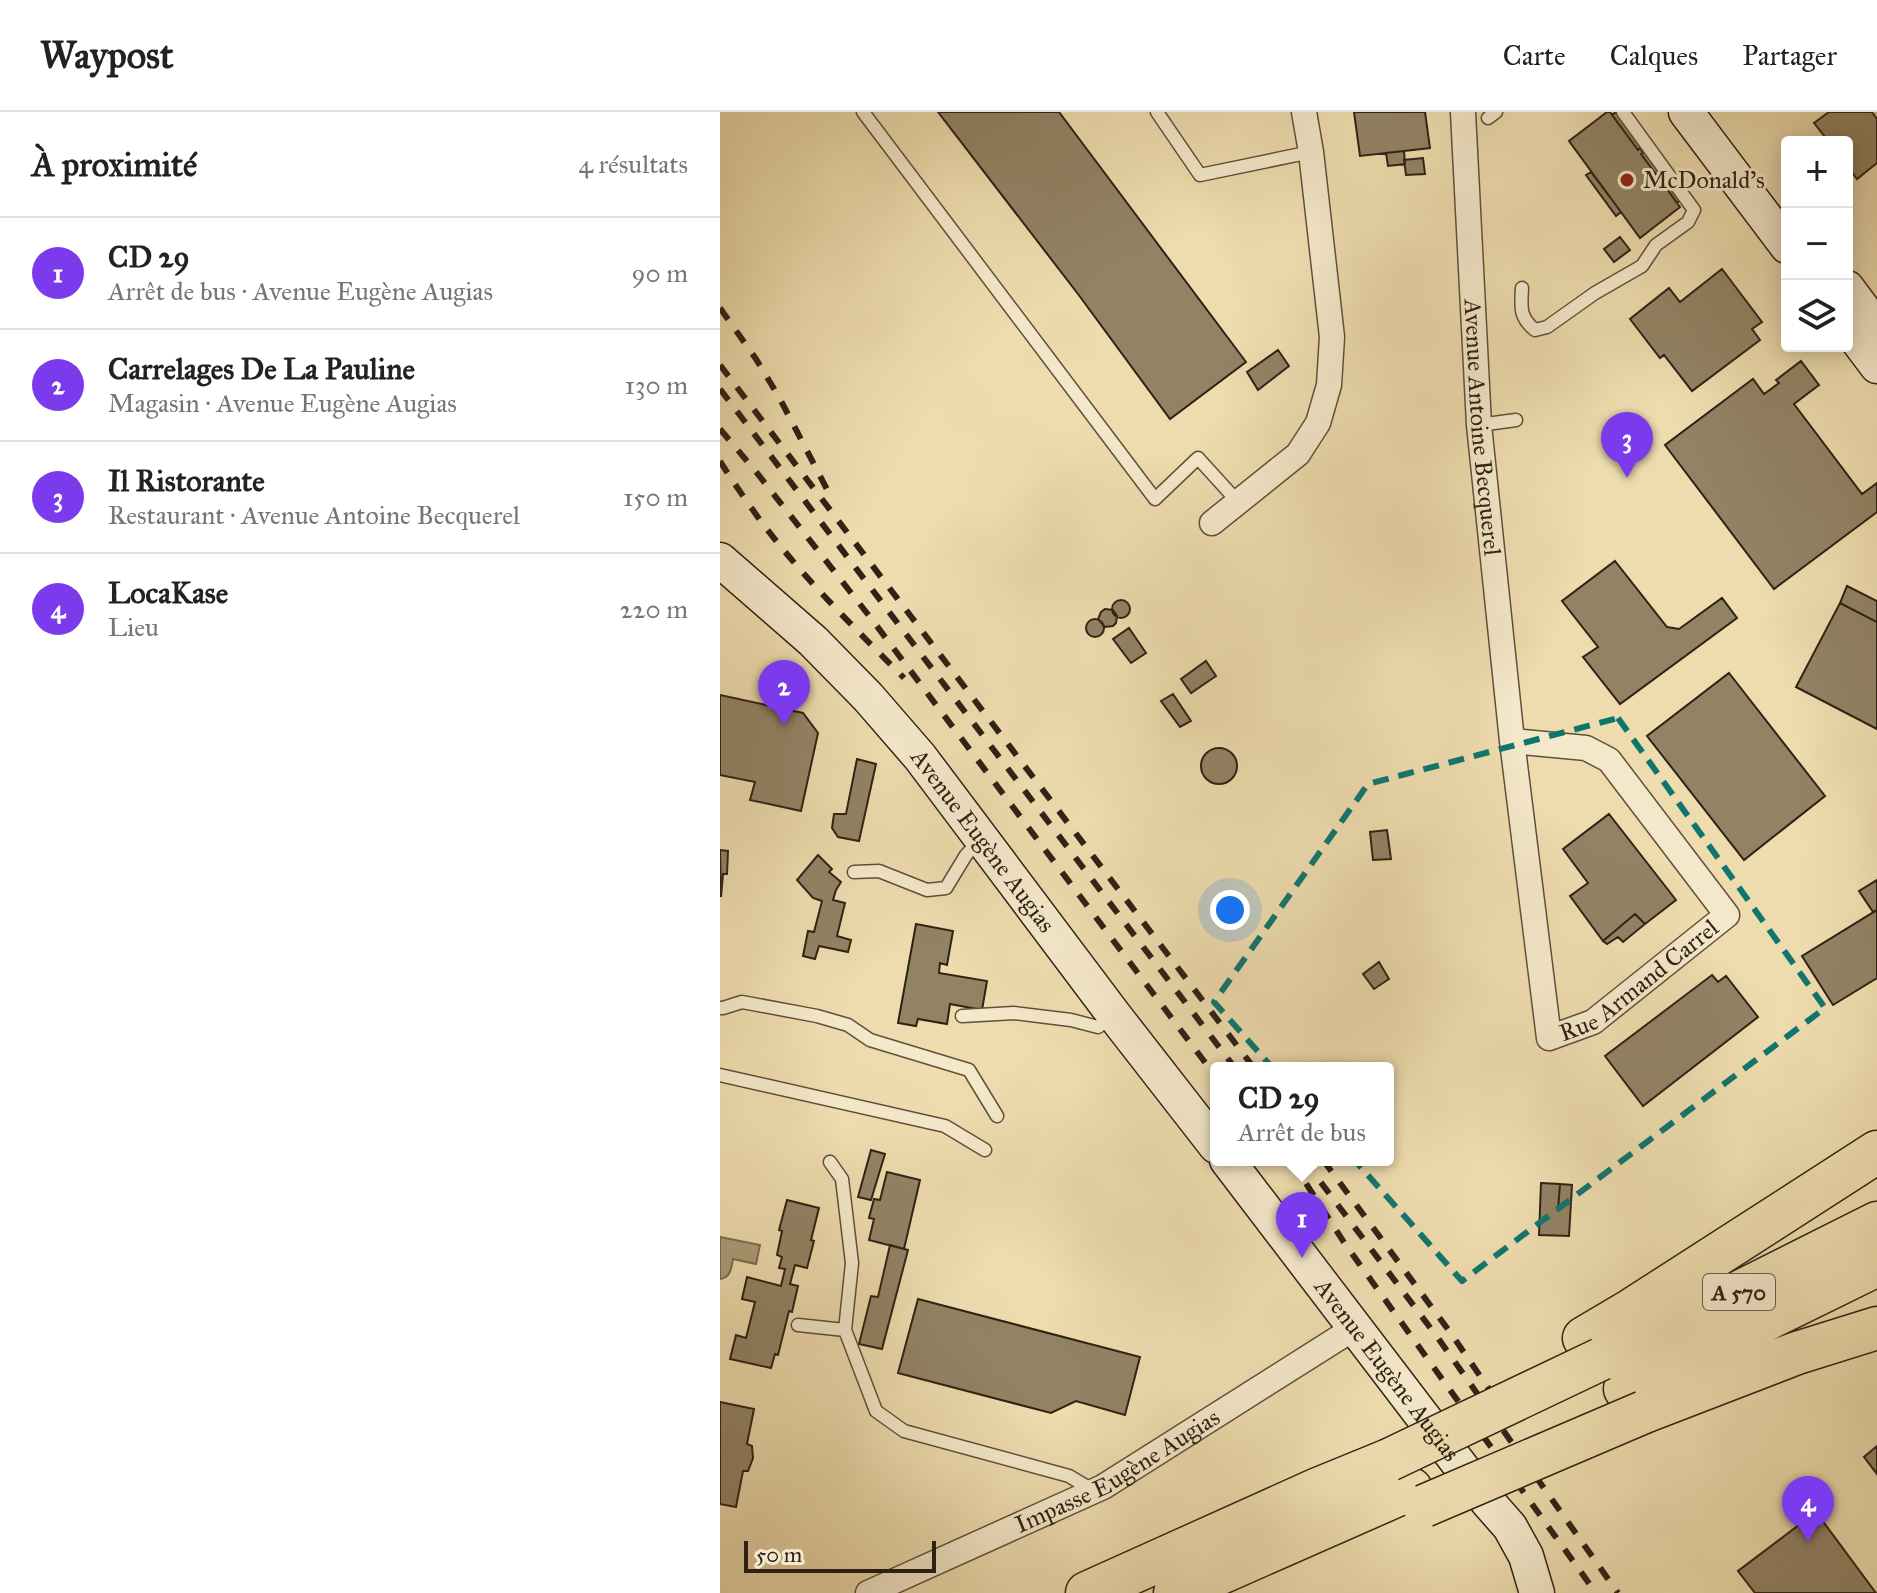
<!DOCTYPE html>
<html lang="fr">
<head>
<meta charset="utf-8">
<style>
  :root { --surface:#fff; --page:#f6f6f6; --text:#222; --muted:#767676; --line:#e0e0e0; --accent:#7c3aed }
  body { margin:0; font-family:"IM FELL Great Primer",serif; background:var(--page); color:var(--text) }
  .controls { position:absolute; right:24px; top:24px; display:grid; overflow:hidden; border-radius:8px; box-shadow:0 4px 20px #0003 }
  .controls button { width:72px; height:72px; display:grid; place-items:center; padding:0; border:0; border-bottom:2px solid var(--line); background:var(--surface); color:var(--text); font:40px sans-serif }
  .scale { position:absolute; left:24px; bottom:20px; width:192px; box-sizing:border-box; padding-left:8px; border:4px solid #2f2215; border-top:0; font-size:22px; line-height:28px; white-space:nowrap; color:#2f2215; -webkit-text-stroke:6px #f4e8ca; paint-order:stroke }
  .you { position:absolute; left:510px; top:798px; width:28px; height:28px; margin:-20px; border:6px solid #fff; border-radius:50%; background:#1a73e8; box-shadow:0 0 0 12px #1a73e833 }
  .badge { display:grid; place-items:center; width:52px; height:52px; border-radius:50%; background:var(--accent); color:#fff; font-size:26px; font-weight:700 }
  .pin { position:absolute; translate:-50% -66px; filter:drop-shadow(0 2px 4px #0008) }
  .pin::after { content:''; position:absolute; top:42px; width:28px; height:24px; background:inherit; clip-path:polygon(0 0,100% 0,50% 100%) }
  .popup { position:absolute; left:490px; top:950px; width:184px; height:104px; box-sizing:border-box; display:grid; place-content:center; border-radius:8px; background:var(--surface); filter:drop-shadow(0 2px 6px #0005); font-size:26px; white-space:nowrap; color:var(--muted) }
  .popup b { font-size:30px; color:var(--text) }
  .popup::after { content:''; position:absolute; left:50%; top:100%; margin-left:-16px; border:16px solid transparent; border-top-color:var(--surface) }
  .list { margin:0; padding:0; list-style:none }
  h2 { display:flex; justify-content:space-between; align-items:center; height:104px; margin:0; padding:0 32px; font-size:34px }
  h2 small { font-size:26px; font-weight:400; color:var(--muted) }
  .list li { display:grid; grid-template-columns:52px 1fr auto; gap:24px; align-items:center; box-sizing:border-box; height:112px; padding:0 32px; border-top:2px solid var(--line) }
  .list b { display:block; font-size:30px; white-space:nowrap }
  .list p { margin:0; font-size:26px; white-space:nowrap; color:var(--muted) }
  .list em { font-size:26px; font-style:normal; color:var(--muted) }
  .icon { flex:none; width:44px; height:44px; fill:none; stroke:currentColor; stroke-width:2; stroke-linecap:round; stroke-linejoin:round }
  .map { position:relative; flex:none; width:1157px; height:1481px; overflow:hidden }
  header { display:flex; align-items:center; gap:48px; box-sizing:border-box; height:112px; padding:0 40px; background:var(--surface); border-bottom:2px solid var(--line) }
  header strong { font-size:38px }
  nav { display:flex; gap:44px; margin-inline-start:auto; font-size:28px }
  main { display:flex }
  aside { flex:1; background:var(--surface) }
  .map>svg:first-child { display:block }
  .water { fill:#ad9d7a; stroke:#7b6c52; stroke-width:2 }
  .building { fill:#928365; stroke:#2f2215; stroke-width:2 }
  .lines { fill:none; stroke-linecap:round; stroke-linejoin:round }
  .lane-casing { stroke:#5f503b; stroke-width:15 }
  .street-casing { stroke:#5f503b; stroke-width:27 }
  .secondary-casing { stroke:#2f2215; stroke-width:37 }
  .highway-casing { stroke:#2f2215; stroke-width:45 }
  .lane { stroke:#f4e8ca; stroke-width:12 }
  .street { stroke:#f4e8ca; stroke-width:24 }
  .secondary { stroke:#f4e8ca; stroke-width:34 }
  .highway { stroke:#eedcae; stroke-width:42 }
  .rail { stroke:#2f2215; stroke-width:6; stroke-dasharray:14 14; stroke-linecap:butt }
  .highway-bridge-casing { stroke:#2f2215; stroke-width:45; stroke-linecap:butt }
  .highway-bridge { stroke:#eedcae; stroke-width:42 }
  .marked { fill:none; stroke:#0f766e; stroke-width:6; stroke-dasharray:16 10; stroke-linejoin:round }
  .poi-dot { fill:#8f2418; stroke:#f4e8ca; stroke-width:3 }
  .labels { text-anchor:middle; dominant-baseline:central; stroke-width:6; stroke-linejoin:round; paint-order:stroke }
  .shield { fill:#f4e8ca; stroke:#6a5d4b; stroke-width:2 }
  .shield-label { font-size:22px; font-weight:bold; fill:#2f2215 }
  .poi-label { font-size:24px; fill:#2f2215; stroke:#f4e8ca; text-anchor:start }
  .street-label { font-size:24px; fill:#2f2215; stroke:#f4e8ca }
</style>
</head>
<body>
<header>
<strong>Waypost</strong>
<nav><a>Carte</a><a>Calques</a><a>Partager</a></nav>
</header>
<main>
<aside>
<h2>À proximité<small>4 résultats</small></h2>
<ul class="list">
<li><span class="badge">1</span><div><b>CD 29</b><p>Arrêt de bus · Avenue Eugène Augias</p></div><em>90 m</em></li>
<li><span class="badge">2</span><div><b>Carrelages De La Pauline</b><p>Magasin · Avenue Eugène Augias</p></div><em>130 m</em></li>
<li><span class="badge">3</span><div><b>Il Ristorante</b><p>Restaurant · Avenue Antoine Becquerel</p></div><em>150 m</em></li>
<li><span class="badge">4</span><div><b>LocaKase</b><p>Lieu</p></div><em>220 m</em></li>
</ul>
</aside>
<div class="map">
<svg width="1157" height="1481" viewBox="0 0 1157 1481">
  <rect width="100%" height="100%" fill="#eedcae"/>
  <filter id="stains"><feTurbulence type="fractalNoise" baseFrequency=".0025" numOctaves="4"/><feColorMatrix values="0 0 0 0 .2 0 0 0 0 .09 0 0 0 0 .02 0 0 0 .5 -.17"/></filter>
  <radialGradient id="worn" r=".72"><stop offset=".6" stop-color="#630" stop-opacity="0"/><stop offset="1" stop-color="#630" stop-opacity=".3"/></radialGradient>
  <path class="water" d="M 0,1125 L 40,1133 L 36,1152 L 13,1147 C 11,1156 11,1166 0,1167 Z"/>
  <path class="building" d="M 218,0 L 339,0 L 526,250 L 450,307 L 358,182 Z
    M 634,0 L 705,0 L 710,36 L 640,44 Z
    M 887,0 L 890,0 L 918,38 L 920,36 L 923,41 L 921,42 L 943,72 L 946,70 L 949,75 L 947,77 L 960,95 L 920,126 L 849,29 Z
    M 896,0 L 962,87 L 957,91 L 947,77 L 949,75 L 946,70 L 943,72 L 921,42 L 923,41 L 920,36 L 918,38 L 892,3 Z
    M 1109,0 L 1152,0 L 1157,7 L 1157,51 L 1137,67 L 1127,54 L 1127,30 L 1109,30 L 1094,11 Z
    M 684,39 L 685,52 L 668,54 L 666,41 Z
    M 703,46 L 705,62 L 686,63 L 684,48 Z
    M 871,60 L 901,100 L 896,104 L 866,63 Z
    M 900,125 L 910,138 L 894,150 L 884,137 Z
    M 1002,157 L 1042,210 L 1032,217 L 1040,228 L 972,279 L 944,243 L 940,246 L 910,207 L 949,176 L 960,190 Z
    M 558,238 L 569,254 L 538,278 L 527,260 Z
    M 1081,249 L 1099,273 L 1074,292 L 1142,382 L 1157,371 L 1157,400 L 1054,477 L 945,333 L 1033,267 L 1044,282 L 1059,271 L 1056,268 Z
    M 895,449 L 947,515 L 959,517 L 1002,486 L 1017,506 L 900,592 L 863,545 L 878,535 L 842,489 Z
    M 1127,474 L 1157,489 L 1157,510 L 1120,491 Z
    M392 497a9 9 0 1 1 18 0a9 9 0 1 1-18 0Z
    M 1120,491 L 1157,510 L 1157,617 L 1076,575 Z
    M 385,497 L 393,498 L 397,504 L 396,511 L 393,514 L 385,515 L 378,507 L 381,500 Z
    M366 516a9 9 0 1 1 18 0a9 9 0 1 1-18 0Z
    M 409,516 L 426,541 L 411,551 L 393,527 Z
    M 486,549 L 496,564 L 471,581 L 461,567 Z
    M 1009,561 L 1105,684 L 1024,748 L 927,624 Z
    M 453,582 L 471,609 L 460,615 L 441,589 Z
    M 0,583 L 83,601 L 98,621 L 81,699 L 30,688 L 35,670 L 0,663 Z
    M481 654a18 18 0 1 1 36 0a18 18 0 1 1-36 0Z
    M 137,647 L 156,652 L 139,729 L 118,725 L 112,716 L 114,702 L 126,702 Z
    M 889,702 L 956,788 L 925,812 L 915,802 L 883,829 L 850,784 L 868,771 L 843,737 Z
    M 667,718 L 671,747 L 653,748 L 650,720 Z
    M 0,738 L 8,739 L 7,762 L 3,762 L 1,785 Z
    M 98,743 L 112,757 L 109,760 L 121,770 L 116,778 L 113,788 L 125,791 L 117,824 L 131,828 L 128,840 L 99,834 L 95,847 L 83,844 L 88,819 L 94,820 L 102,789 L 93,786 L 77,768 Z
    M 1157,768 L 1157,798 L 1153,800 L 1139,779 Z
    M 1157,798 L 1157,866 L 1113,893 L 1082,844 Z
    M 915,802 L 925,812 L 903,830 L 898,825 L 887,832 L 883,829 Z
    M 196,812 L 233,819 L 227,853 L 220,851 L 219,861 L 267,869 L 262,898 L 230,892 L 227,912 L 198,907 L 196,914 L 178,911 Z
    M 659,850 L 669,867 L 654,877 L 643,862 Z
    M 992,863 L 998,870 L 1006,864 L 1038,905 L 923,994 L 885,944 Z
    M 151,1038 L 165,1042 L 151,1088 L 138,1085 Z
    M 167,1060 L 200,1068 L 184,1137 L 149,1128 L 154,1107 L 149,1106 L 154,1087 L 160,1088 Z
    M 821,1071 L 840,1072 L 838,1098 L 851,1090 L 849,1124 L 819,1123 Z
    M 840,1072 L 852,1073 L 851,1090 L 838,1098 Z
    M 67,1088 L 99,1096 L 91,1128 L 94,1129 L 87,1156 L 75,1153 L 70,1172 L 78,1174 L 72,1200 L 69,1199 L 58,1243 L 55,1242 L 51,1256 L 10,1247 L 16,1223 L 26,1226 L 35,1190 L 22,1187 L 27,1165 L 61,1174 L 65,1157 L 59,1156 L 62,1145 L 57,1143 L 62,1119 L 59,1118 Z
    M 170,1133 L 188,1138 L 162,1237 L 139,1232 L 151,1184 L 158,1185 Z
    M 198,1187 L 420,1245 L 405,1303 L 356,1289 L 331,1301 L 178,1261 Z
    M 0,1290 L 34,1297 L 27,1332 L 32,1334 L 33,1346 L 28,1359 L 23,1359 L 16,1395 L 0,1392 Z
    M 1157,1334 L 1157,1362 L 1144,1345 Z
    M 1096,1400 L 1156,1481 L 1035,1481 L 1018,1459 Z"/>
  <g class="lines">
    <g class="lane-casing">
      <path id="lane" d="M 143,0 L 435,387 L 478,346 L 518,390
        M 437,0 L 480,63 L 591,40
        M 768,6 L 776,0
        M 802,176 C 801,195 799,205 815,218 L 827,215 L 875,181 L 922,154 L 936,133 L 968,110 L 974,98 L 903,0
        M 759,313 L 796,308
        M 134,760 L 159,759 L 207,778 L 226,776 L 246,743 L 259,729
        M 0,896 L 3,896 L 22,890 L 97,904 L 128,913 L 150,928 L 249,958 L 277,1004
        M 242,904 L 294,901 L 351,908 L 378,915 L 392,905
        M 0,963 L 225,1014 L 265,1038
        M 110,1050 L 122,1067 L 132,1151 L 125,1218 L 156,1299 L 184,1319 L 349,1364 L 374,1379
        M 78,1213 L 125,1218"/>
    </g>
    <g class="street-casing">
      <g id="street">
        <path id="s1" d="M 743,0 L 759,313 L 792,629 L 829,926 L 873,910 L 1007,803 L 889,648 L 866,636 L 792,629"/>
        <path d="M 492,411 L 578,342 L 598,311 L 609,273 L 612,225 L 591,40 L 584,0"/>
        <path id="s2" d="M 148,1481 L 383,1375 L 636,1215"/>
      </g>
    </g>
    <g class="secondary-casing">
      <g id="secondary">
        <path d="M 966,0 L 1067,134"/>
        <path d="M 1127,176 L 1157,216"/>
        <path d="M 1127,214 L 1157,254"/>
        <path id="s3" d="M 0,448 L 93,529 L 148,585 L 200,645 L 394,903 L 496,1034"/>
        <path id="s4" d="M 507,1048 L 768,1390 L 790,1415 L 806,1444 L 817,1481"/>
      </g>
    </g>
    <g class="highway-casing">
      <path id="highway" d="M 864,1226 L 913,1197 L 1157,1040
        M 881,1247 L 956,1212 L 1157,1111
        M 905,1277 L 1157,1153
        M 924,1300 L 1077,1241 L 1157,1216
        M 367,1481 L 598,1377 L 669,1348
        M 455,1481 L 691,1377"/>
    </g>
    <use href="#lane" class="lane"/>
    <use href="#street" class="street"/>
    <use href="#secondary" class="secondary"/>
    <use href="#highway" class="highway"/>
    <path class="rail" d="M 0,196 L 36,247 L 59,285 L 111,385
      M 0,253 L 534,956
      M 0,277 L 515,956
      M 0,317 L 37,361 L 150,505 L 496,965
      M 0,349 C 11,367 23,384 35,401 C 78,461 132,513 184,566
      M 571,1048 L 625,1132 L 876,1481
      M 584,1048 L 718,1226 L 898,1481
      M 603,1048 L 730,1220 L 771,1280"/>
    <g class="highway-bridge-casing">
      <path id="highway-bridge" d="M 669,1348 L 881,1247
        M 704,1394 L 924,1300"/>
    </g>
    <use href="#highway-bridge" class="highway-bridge"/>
  </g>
  <path class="marked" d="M 898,606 L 1105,896 L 742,1169 L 494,890 L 648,672 Z"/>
  <circle class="poi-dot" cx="907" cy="68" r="8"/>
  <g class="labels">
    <rect class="shield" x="983" y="1162" width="72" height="36" rx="6"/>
    <g class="shield-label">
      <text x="1019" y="1180">A 570</text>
    </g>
    <g class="poi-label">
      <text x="923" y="68">McDonald's</text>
    </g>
    <g class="street-label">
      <text stroke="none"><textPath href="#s1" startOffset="316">Avenue Antoine Becquerel</textPath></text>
      <text stroke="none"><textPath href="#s3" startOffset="386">Avenue Eugène Augias</textPath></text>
      <text stroke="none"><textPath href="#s1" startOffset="1038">Rue Armand Carrel</textPath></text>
      <text stroke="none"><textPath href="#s4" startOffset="264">Avenue Eugène Augias</textPath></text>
      <text stroke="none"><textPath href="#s2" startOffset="278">Impasse Eugène Augias</textPath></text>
    </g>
  </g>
  <rect width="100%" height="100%" filter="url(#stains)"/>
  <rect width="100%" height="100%" fill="url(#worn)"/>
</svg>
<div class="controls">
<button>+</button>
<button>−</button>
<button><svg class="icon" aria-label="layers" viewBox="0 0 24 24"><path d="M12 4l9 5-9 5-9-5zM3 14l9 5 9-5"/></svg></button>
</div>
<div class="scale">50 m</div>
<div class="you"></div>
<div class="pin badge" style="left:582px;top:1146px">1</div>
<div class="popup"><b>CD 29</b>Arrêt de bus</div>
<div class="pin badge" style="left:64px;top:614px">2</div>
<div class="pin badge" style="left:907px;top:366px">3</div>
<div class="pin badge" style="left:1088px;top:1430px">4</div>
</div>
</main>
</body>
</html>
